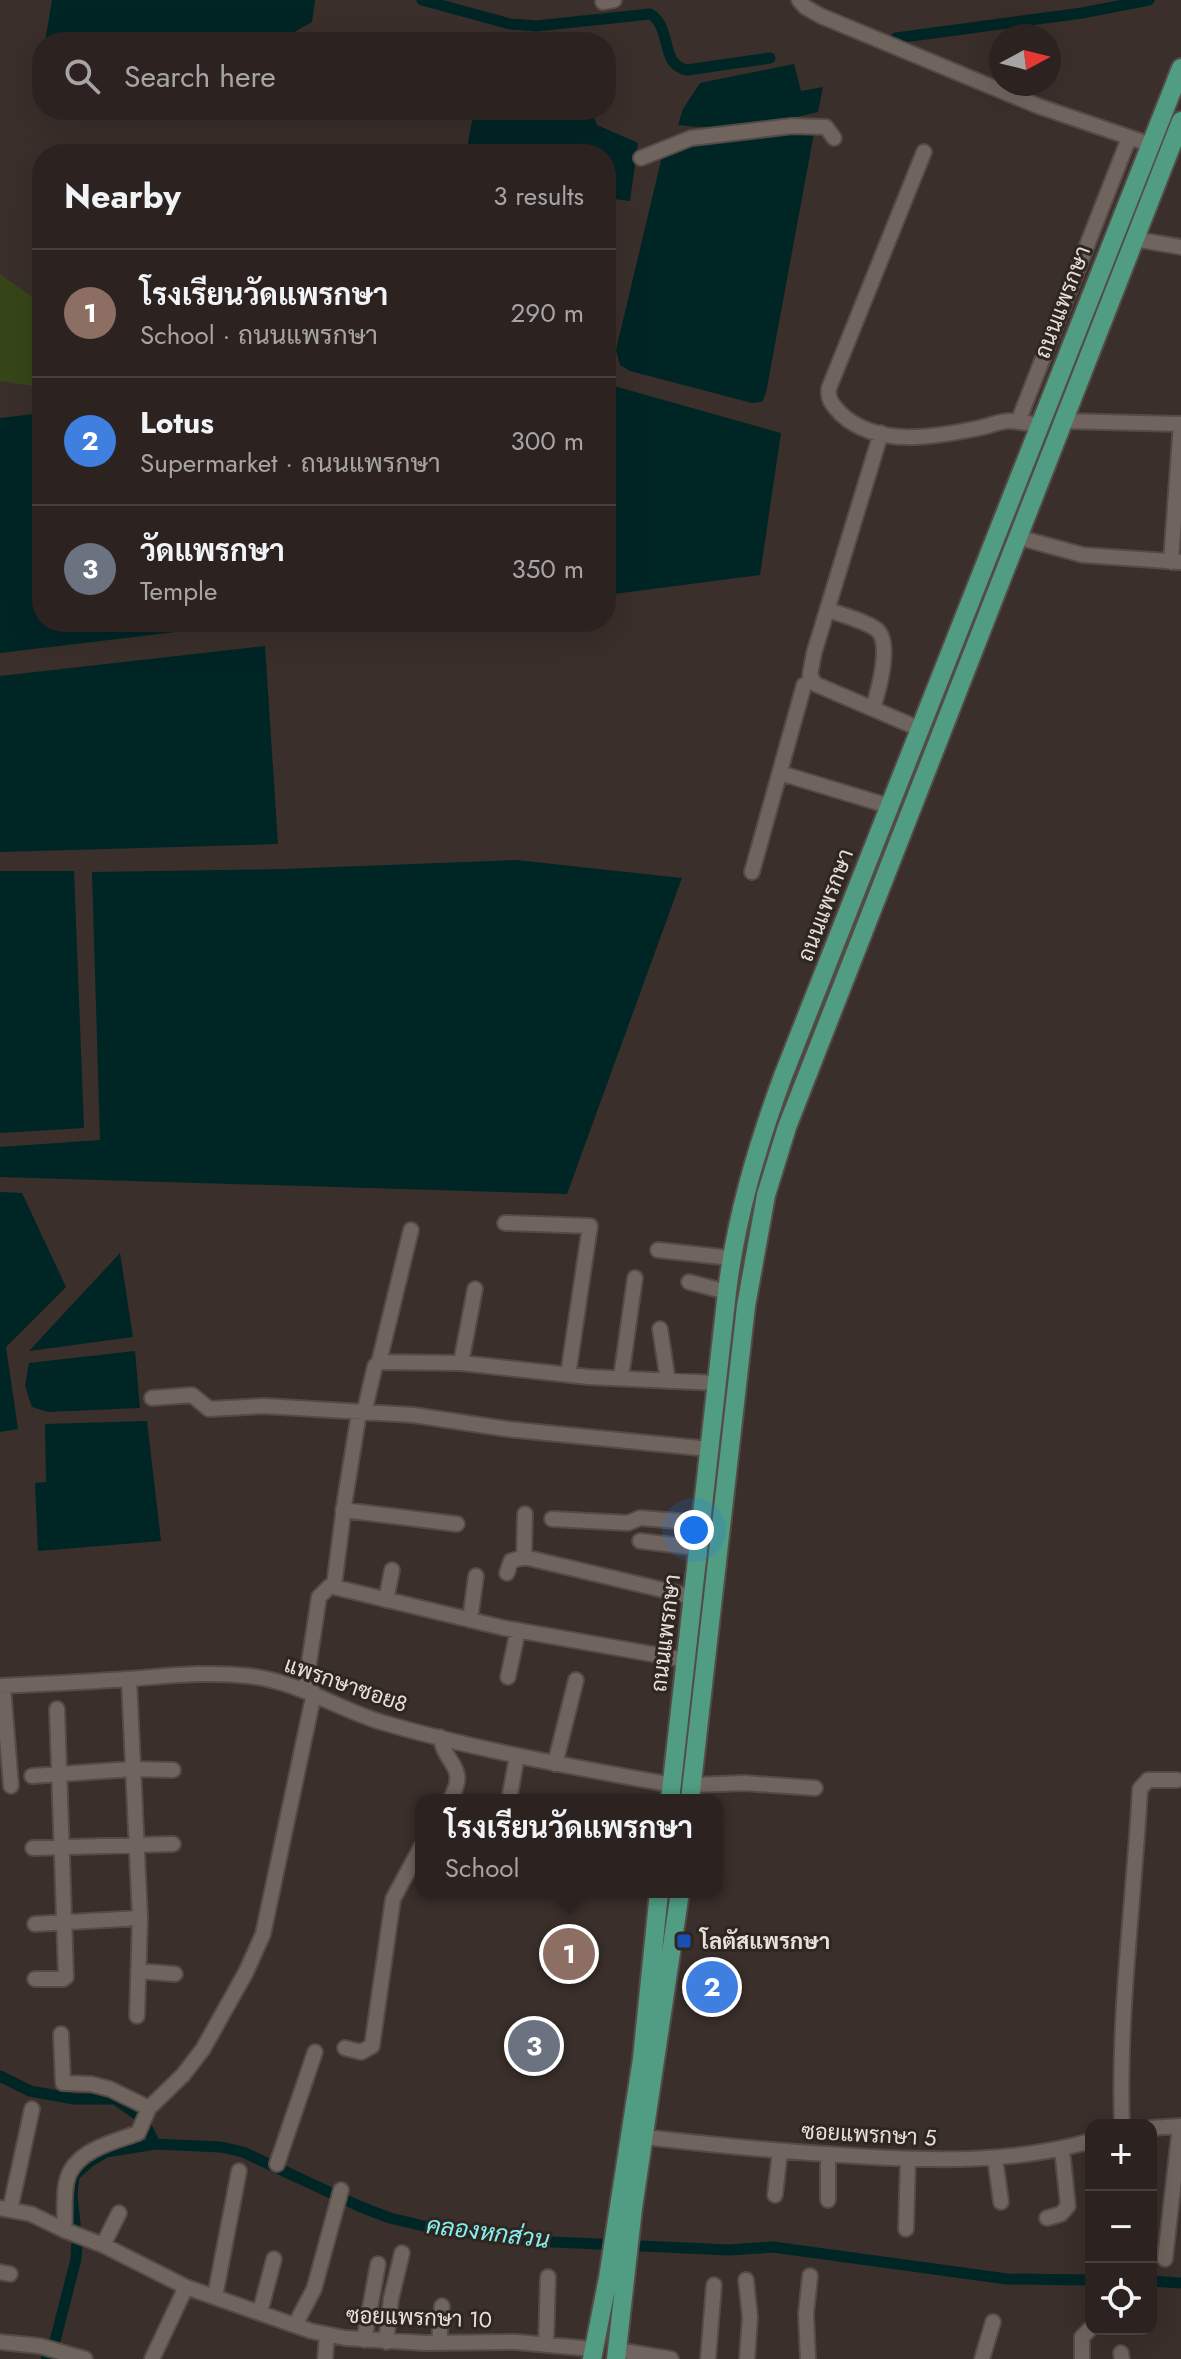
<!DOCTYPE html>
<html lang="en">
<head>
<meta charset="utf-8">
<style>
  :root { --surface:#2c2320; --page:#382f2d; --text:#f1f3f6; --muted:#a6a4a5; --line:#48403e; --accent:#1a73e8 }
  body { margin:0; font-family:Jost,Sarabun,sans-serif; background:var(--page); color:var(--text) }
  .controls { position:absolute; right:24px; bottom:24px; display:grid; overflow:hidden; border-radius:16px; box-shadow:0 8px 32px #0002 }
  .controls button { width:72px; height:72px; display:grid; place-items:center; padding:0; border:0; border-bottom:2px solid var(--line); background:var(--surface); color:var(--text); font:40px sans-serif }
  .compass { position:absolute; left:989px; top:24px; width:72px; height:72px; border-radius:50%; background:var(--surface); box-shadow:0 8px 32px #0002; rotate:83deg }
  .you { position:absolute; left:694px; top:1530px; width:28px; height:28px; margin:-20px; border:6px solid #fff; border-radius:50%; background:#1a73e8; box-shadow:0 0 0 12px #1a73e833 }
  .badge { display:grid; place-items:center; width:52px; height:52px; border-radius:50%; background:var(--accent); color:#fff; font-size:26px; font-weight:700 }
  .pin { position:absolute; translate:-50% -50%; border:4px solid #fff; box-shadow:0 2px 8px #0006 }
  .popup { position:absolute; left:415px; top:1794px; width:308px; height:104px; box-sizing:border-box; display:grid; place-content:center; border-radius:16px; background:var(--surface); filter:drop-shadow(0 2px 6px #0005); font-size:26px; white-space:nowrap; color:var(--muted) }
  .popup b { font-size:30px; color:var(--text) }
  .popup::after { content:''; position:absolute; left:50%; top:100%; margin-left:-16px; border:16px solid transparent; border-top-color:var(--surface) }
  .list { margin:0; padding:0; list-style:none }
  h2 { display:flex; justify-content:space-between; align-items:center; height:104px; margin:0; padding:0 32px; font-size:34px }
  h2 small { font-size:26px; font-weight:400; color:var(--muted) }
  .list li { display:grid; grid-template-columns:52px 1fr auto; gap:24px; align-items:center; box-sizing:border-box; height:128px; padding:0 32px; border-top:2px solid var(--line) }
  .list b { display:block; font-size:30px; white-space:nowrap }
  .list p { margin:0; font-size:26px; white-space:nowrap; color:var(--muted) }
  .list em { font-size:26px; font-style:normal; color:var(--muted) }
  .icon { flex:none; width:44px; height:44px; fill:none; stroke:currentColor; stroke-width:2; stroke-linecap:round; stroke-linejoin:round }
  .map { position:relative; flex:none; width:1181px; height:2359px; overflow:hidden }
  .search { position:absolute; background:var(--surface); box-shadow:0 8px 32px #0002; left:32px; top:32px; width:584px; height:88px; display:flex; align-items:center; gap:20px; box-sizing:border-box; padding:0 28px; border-radius:32px; color:var(--muted); font-size:30px }
  .panel { position:absolute; background:var(--surface); box-shadow:0 8px 32px #0002; left:32px; top:144px; width:584px; height:488px; border-radius:32px }
  .map>svg:first-child { display:block }
  .green { fill:#374619 }
  .water { fill:#002525 }
  .lines { fill:none; stroke-linecap:round; stroke-linejoin:round }
  .canal { stroke:#002525; stroke-width:11 }
  .river { stroke:#002525; stroke-width:18 }
  .minor-casing { stroke:#544b47; stroke-width:18 }
  .major-casing { stroke:#544b47; stroke-width:22 }
  .minor { stroke:#70645e; stroke-width:14 }
  .major { stroke:#509d84; stroke-width:18 }
  .transit-dot { fill:#1a4fb4; stroke:#2f2620; stroke-width:3 }
  .labels { text-anchor:middle; dominant-baseline:central; stroke-width:6; stroke-linejoin:round; paint-order:stroke }
  .street-label { font-size:22px; fill:#e7e0dc; stroke:#2f2620 }
  .poi-label { font-size:22px; font-weight:bold; fill:#e7e0dc; stroke:#2f2620; text-anchor:start }
  .water-label { font-size:24px; font-style:italic; fill:#85f0f1; stroke:#2f2620 }
</style>
</head>
<body>
<div class="map">
<svg width="1181" height="2359" viewBox="0 0 1181 2359">
  <rect width="100%" height="100%" fill="#3a2f2a"/>
  <path class="green" d="M 0,274 L 42,304 L 42,387 L 0,381 Z"/>
  <path class="water" d="M 52,0 L 315,0 L 312,22 L 289,35 L 230,33 L 206,42 L 45,42 Z
    M 794,64 L 801,91 L 823,87 L 818,112 C 767,124 732,131 678,125 L 683,109 L 700,83 Z
    M 474,110 L 592,110 L 597,125 L 638,143 L 630,201 L 606,198 L 606,154 L 466,154 Z
    M 816,122 L 766,393 L 762,402 L 752,403 L 630,371 L 620,365 L 616,350 L 663,152 L 669,142 Z
    M 614,386 L 781,433 L 760,575 L 606,595 L 606,421 Z
    M 42,413 L 42,622 L 261,622 L 0,653 L 0,418 Z
    M 265,646 L 278,844 L 0,852 L 0,676 Z
    M 516,860 L 682,878 L 567,1194 L 0,1177 L 0,1147 L 100,1140 L 92,872 L 284,869 Z
    M 0,871 L 74,871 L 84,1128 L 0,1133 Z
    M 0,1192 L 22,1193 L 66,1287 L 6,1347 L 18,1429 L 0,1432 Z
    M 120,1253 L 133,1337 L 29,1351 Z
    M 135,1351 L 140,1408 L 48,1412 L 32,1407 L 25,1386 L 29,1363 Z
    M 147,1421 L 161,1541 L 38,1551 L 35,1483 L 46,1482 L 45,1424 Z"/>
  <g class="lines">
    <path class="canal" d="M 422,0 L 510,24 L 536,26 L 650,14 C 673,27 659,65 687,70 L 770,58
      M 896,38 L 1082,13 L 1149,0
      M 0,2076 L 30,2091 L 74,2099 L 115,2099 L 142,2118 L 155,2144
      M 1151,2281 L 1181,2283
      M 55,2341 L 76,2259 L 77,2241 L 72,2195 L 74,2176 L 89,2162 L 106,2152 L 155,2144 L 221,2147 L 243,2152 L 361,2207 L 390,2218 L 428,2227 L 531,2241 L 729,2250 L 773,2247 L 1007,2279 L 1091,2280"/>
    <path class="river" d="M 50,2359 L 51,2358"/>
    <g class="minor-casing">
      <path id="minor" d="M 799,0 L 805,7 L 821,16 L 1038,106 L 1149,144
        M 603,2 L 614,0
        M 924,152 L 829,388 C 827,400 833,405 841,414 C 878,448 935,437 979,428 C 989,426 1000,421 1009,421 C 1019,421 1030,424 1040,425
        M 641,158 L 691,138 L 792,126 L 826,127 L 834,138
        M 1134,239 L 1181,247
        M 1063,421 L 1181,424
        M 1018,422 L 1129,138
        M 881,433 L 814,653 L 810,675 L 815,684 L 920,729
        M 1017,537 L 1083,555 L 1181,562
        M 1171,562 L 1181,424
        M 829,610 C 844,616 863,620 876,629 C 893,641 878,692 873,708
        M 780,773 L 889,806
        M 752,872 L 804,685
        M 505,1223 L 590,1226 L 568,1375
        M 658,1250 L 731,1258
        M 689,1282 L 727,1292
        M 660,1329 L 668,1381
        M 379,1362 L 411,1230
        M 461,1363 L 475,1289
        M 621,1378 L 635,1278
        M 152,1398 L 192,1395 L 209,1409 L 264,1406 L 413,1415 L 507,1429 L 710,1449
        M 364,1413 L 375,1366 L 379,1362 L 461,1363 L 589,1377 L 717,1383
        M 343,1510 L 457,1524
        M 525,1514 L 524,1557 L 693,1597
        M 552,1519 L 628,1523 L 640,1518 L 702,1523
        M 640,1541 L 699,1548
        M 507,1573 L 511,1561 L 524,1557
        M 334,1586 L 345,1499 L 359,1413
        M 386,1600 L 392,1570
        M 470,1620 L 476,1576
        M 508,1677 L 518,1630
        M 129,1679 L 140,1918 L 137,2016
        M 0,1686 C 43,1684 85,1682 128,1679 C 168,1676 208,1671 249,1676 C 300,1682 335,1708 381,1722 C 476,1750 574,1767 672,1785
        M 3,1686 L 11,1786
        M 305,1689 L 319,1597 L 330,1586 L 504,1628 L 686,1660
        M 440,1737 C 446,1767 469,1766 450,1800
        M 555,1764 L 576,1680
        M 32,1776 L 133,1769 L 173,1770
        M 692,1785 L 744,1783 L 815,1788
        M 509,1800 L 517,1756
        M 33,1848 L 173,1844
        M 35,1924 L 140,1918
        M 139,1971 L 175,1974
        M 35,1979 L 63,1979 L 66,1977 L 57,1709
        M 61,2034 L 63,2083 L 91,2084 L 110,2089 L 149,2108
        M 345,2048 L 361,2052 L 372,2046 L 393,1899 L 421,1847
        M 1122,2125 C 1118,2013 1134,1901 1140,1789 L 1148,1780 L 1177,1780
        M 1151,2128 L 1181,2126
        M 644,2137 C 714,2145 785,2152 856,2156 C 936,2161 1013,2163 1091,2141
        M 828,2154 L 828,2200
        M 995,2158 L 1001,2202
        M 277,2164 L 315,2052
        M 775,2195 L 780,2151
        M 0,2208 L 31,2214 L 64,2230 C 66,2213 62,2190 69,2174 C 80,2149 116,2141 138,2133 L 149,2108 L 183,2075 L 203,2049 L 246,1972 L 263,1934 L 314,1693
        M 10,2210 L 32,2109
        M 1047,2218 L 1061,2214 L 1068,2206 L 1062,2149
        M 906,2229 L 908,2159
        M 64,2230 L 103,2245 L 186,2287
        M 103,2245 L 119,2213
        M 1165,2259 L 1180,2126
        M 0,2272 L 10,2274
        M 746,2280 L 750,2317 L 747,2359
        M 215,2296 L 239,2171
        M 260,2312 L 274,2259
        M 295,2325 L 314,2289 L 341,2190
        M 364,2340 L 378,2264
        M 0,2342 L 40,2346 L 85,2359
        M 386,2342 L 391,2299 L 402,2253
        M 439,2343 L 442,2306
        M 546,2344 L 548,2277
        M 617,2350 L 671,2359
        M 1121,2353 L 1122,2359
        M 152,2359 L 186,2287 L 311,2331 L 345,2338 L 425,2343 L 516,2342 L 593,2349
        M 325,2359 L 327,2335
        M 708,2359 L 714,2285
        M 808,2359 L 806,2314 L 810,2276
        M 982,2359 L 993,2322
        M 1082,2359 L 1082,2337 L 1091,2328"/>
    </g>
    <g class="major-casing">
      <path id="major" d="M 670,1800 L 727,1292 C 736,1217 757,1147 783,1076 L 1181,68
        M 690,1800 L 746,1306 L 766,1195 L 787,1127 L 1181,121
        M 592,2359 L 608,2278 L 642,2059 L 659,1892
        M 616,2359 L 633,2208 L 680,1892"/>
    </g>
    <use href="#minor" class="minor"/>
    <use href="#major" class="major"/>
  </g>
  <rect class="transit-dot" x="676" y="1933" width="16" height="16" rx="4"/>
  <g class="labels">
    <g class="street-label">
      <text transform="translate(1062 302) rotate(-69)">ถนนแพรกษา</text>
      <text transform="translate(825 905) rotate(-69)">ถนนแพรกษา</text>
      <text transform="translate(665 1633) rotate(-83)">ถนนแพรกษา</text>
      <text transform="translate(346 1684) rotate(19)">แพรกษาซอย8</text>
      <text transform="translate(869 2134) rotate(3)">ซอยแพรกษา 5</text>
      <text transform="translate(419 2317) rotate(2)">ซอยแพรกษา 10</text>
    </g>
    <g class="poi-label">
      <text x="700" y="1941">โลตัสแพรกษา</text>
    </g>
    <g class="water-label">
      <text transform="translate(488 2232) rotate(7)">คลองหกส่วน</text>
    </g>
  </g>
</svg>
<div class="controls">
<button>+</button>
<button>−</button>
<button><svg class="icon" aria-label="locate" viewBox="0 0 24 24"><circle cx="12" cy="12" r="6"/><path d="M12 2v4M12 18v4M2 12h4M18 12h4"/></svg></button>
</div>
<svg class="compass" viewBox="-18 -18 36 36"><path d="M0-13l5 13h-10z" fill="#e53935"/><path d="M0 13l5-13h-10z" fill="#a6a4a5"/></svg>
<div class="you"></div>
<div class="pin badge" style="left:569px;top:1954px;background:#8d6e63">1</div>
<div class="popup"><b>โรงเรียนวัดแพรกษา</b>School</div>
<div class="pin badge" style="left:712px;top:1987px;background:#3f7fe0">2</div>
<div class="pin badge" style="left:534px;top:2046px;background:#6b7280">3</div>
<div class="search"><svg class="icon" aria-label="search" viewBox="0 0 24 24"><circle cx="10" cy="10" r="6"/><path d="M15 15l6 6"/></svg>Search here</div>
<section class="panel">
<h2>Nearby<small>3 results</small></h2>
<ul class="list">
<li><span class="badge" style="background:#8d6e63">1</span><div><b>โรงเรียนวัดแพรกษา</b><p>School · ถนนแพรกษา</p></div><em>290 m</em></li>
<li><span class="badge" style="background:#3f7fe0">2</span><div><b>Lotus</b><p>Supermarket · ถนนแพรกษา</p></div><em>300 m</em></li>
<li><span class="badge" style="background:#6b7280">3</span><div><b>วัดแพรกษา</b><p>Temple</p></div><em>350 m</em></li>
</ul>
</section>
</div>
</body>
</html>
